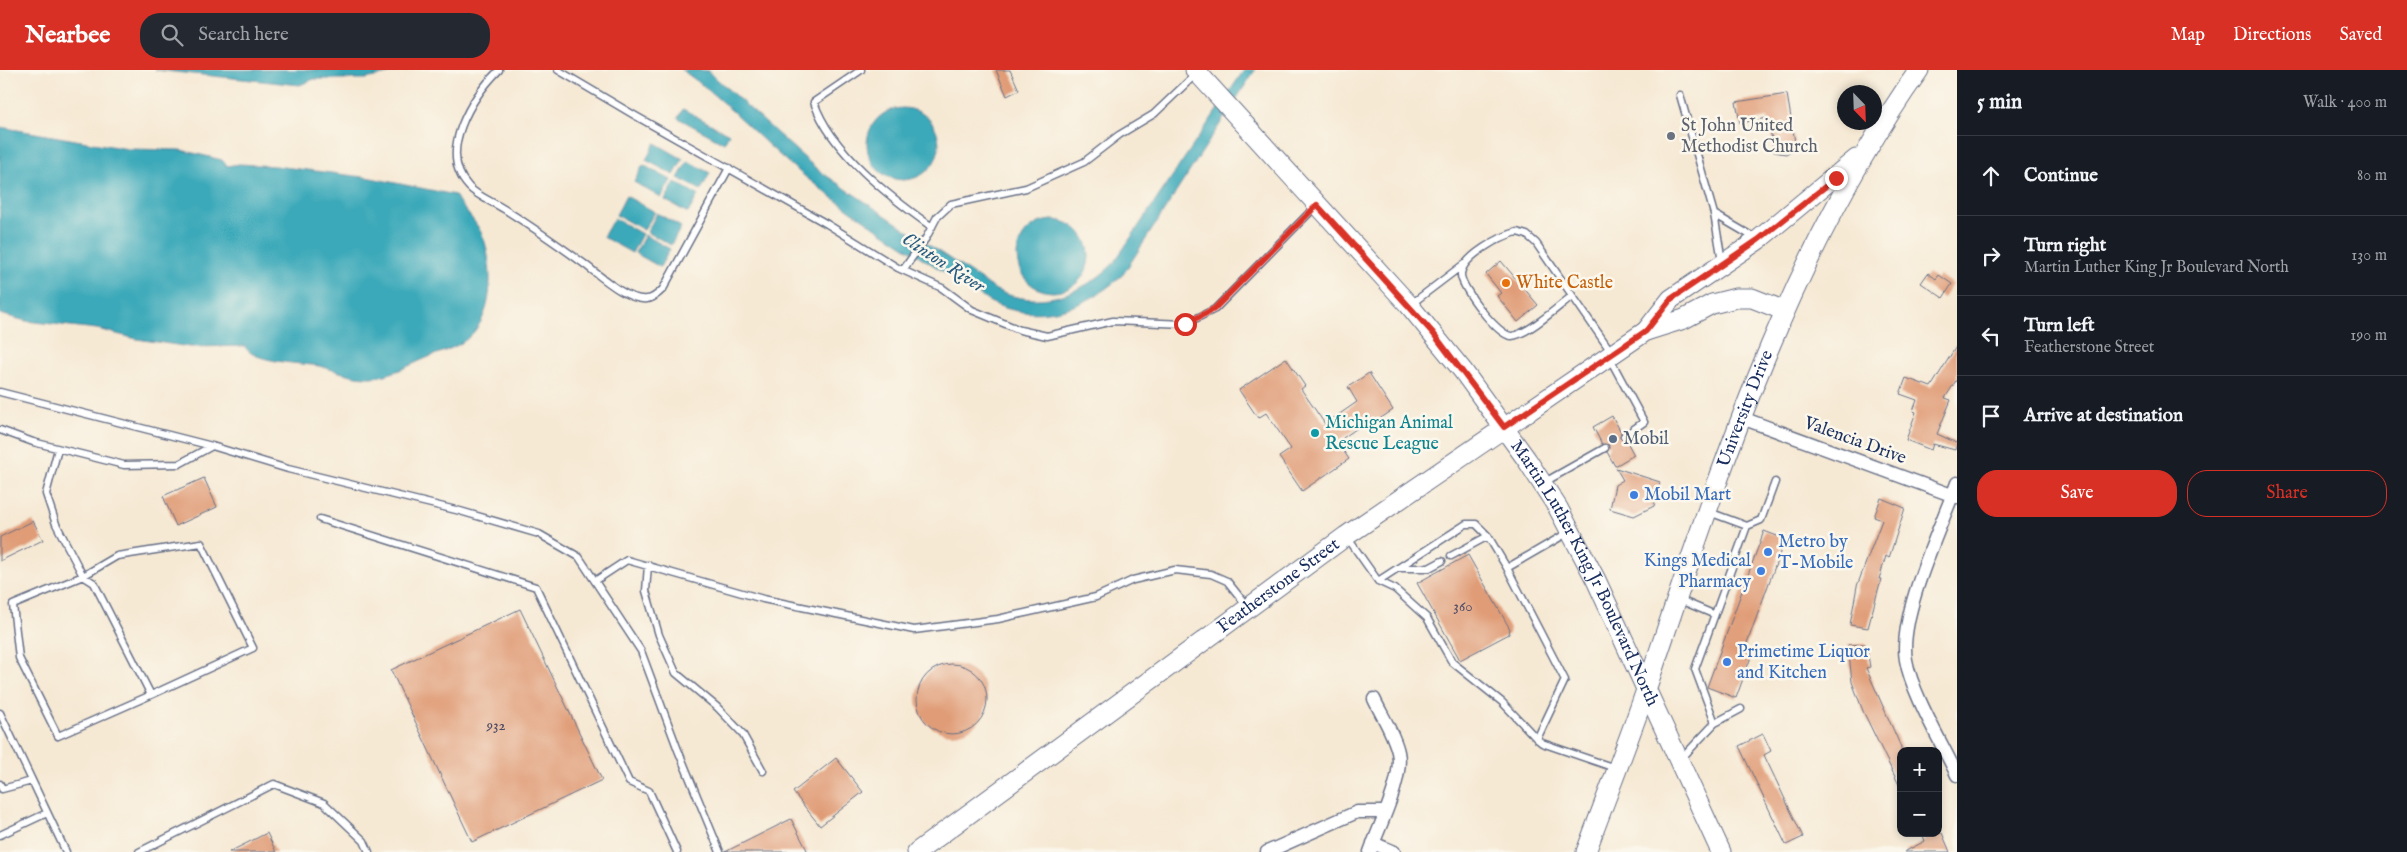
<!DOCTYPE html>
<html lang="en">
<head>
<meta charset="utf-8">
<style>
  :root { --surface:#171b24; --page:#242831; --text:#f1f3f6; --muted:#9ea1a6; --line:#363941; --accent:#d93025 }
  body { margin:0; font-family:"IM FELL English",serif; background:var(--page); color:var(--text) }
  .controls { position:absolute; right:15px; bottom:15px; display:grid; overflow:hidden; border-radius:10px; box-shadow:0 2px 8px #0003 }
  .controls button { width:45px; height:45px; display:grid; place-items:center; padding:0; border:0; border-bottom:1px solid var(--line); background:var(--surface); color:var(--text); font:25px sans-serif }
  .compass { position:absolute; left:1837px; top:15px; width:45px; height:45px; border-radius:50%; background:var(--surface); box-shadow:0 2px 8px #0003; rotate:157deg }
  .stop { position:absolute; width:15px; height:15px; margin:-11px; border:4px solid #d93025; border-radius:50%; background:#fff }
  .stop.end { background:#d93025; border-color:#fff; box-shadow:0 1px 5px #0008 }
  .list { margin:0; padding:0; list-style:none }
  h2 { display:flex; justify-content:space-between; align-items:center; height:65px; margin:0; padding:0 20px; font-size:21px }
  h2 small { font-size:16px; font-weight:400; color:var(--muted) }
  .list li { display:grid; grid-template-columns:32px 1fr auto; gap:15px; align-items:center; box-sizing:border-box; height:80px; padding:0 20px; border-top:1px solid var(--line) }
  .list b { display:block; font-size:19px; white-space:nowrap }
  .list p { margin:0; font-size:16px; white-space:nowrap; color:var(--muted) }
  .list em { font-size:16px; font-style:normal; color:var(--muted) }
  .actions { display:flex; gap:10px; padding:15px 20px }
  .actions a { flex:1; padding:11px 0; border:1px solid var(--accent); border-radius:20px; text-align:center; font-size:18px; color:var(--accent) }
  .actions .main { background:var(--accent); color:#fff }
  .icon { flex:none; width:28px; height:28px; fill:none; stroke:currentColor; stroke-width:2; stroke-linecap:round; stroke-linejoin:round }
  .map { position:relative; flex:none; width:1957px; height:782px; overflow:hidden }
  header { display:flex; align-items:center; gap:30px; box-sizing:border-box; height:70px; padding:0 25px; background:var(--accent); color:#fff }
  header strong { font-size:24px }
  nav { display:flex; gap:28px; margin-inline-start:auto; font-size:18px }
  .search { width:350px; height:45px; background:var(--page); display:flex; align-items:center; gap:12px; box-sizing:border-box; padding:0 18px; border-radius:20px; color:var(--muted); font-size:19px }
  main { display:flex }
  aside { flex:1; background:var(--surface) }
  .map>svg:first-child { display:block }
  .water { fill:#3ba9b9; stroke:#2b6c8c }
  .building { fill:#e09c77 }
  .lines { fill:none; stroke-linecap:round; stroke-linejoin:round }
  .lane-casing { stroke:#687087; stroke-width:9 }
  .street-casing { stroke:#687087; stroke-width:15 }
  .secondary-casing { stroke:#687087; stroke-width:21 }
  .lane { stroke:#fff; stroke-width:6 }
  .street { stroke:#fff; stroke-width:12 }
  .secondary { stroke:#fff; stroke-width:19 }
  .route { stroke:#d93025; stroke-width:6 }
  .worship-dot { fill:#6b7280; stroke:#fbf7ec; stroke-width:2 }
  .food-dot { fill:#e8710a; stroke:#fbf7ec; stroke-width:2 }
  .culture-dot { fill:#0f9aa8; stroke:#fbf7ec; stroke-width:2 }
  .service-dot { fill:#5c6f8a; stroke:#fbf7ec; stroke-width:2 }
  .shop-dot { fill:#3f7fe0; stroke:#fbf7ec; stroke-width:2 }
  .labels { text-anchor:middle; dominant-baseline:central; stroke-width:5; stroke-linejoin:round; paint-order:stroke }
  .number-label { font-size:15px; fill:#4c4a64 }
  .worship-label { font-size:18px; fill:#5b616d; stroke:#fbf7ec; text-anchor:start }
  .food-label { font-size:18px; fill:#c56008; stroke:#fbf7ec; text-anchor:start }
  .street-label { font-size:18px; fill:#1b2f5e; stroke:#fbf7ec }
  .culture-label { font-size:18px; fill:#0d838f; stroke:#fbf7ec; text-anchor:start }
  .service-label { font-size:18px; fill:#4e5e75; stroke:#fbf7ec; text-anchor:start }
  .shop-label { font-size:18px; fill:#366cbe; stroke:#fbf7ec; text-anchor:start }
  .water-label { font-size:19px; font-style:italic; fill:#265a7e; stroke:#fbf7ec }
</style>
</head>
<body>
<header>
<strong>Nearbee</strong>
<div class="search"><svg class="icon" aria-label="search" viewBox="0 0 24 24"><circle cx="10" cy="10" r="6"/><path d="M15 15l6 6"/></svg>Search here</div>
<nav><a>Map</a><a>Directions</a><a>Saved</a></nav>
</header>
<main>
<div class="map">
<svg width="1957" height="782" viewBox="0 0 1957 782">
  <rect width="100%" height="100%" fill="#fbf7ec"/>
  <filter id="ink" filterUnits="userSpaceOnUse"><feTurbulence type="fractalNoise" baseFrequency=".02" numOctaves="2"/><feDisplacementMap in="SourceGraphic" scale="10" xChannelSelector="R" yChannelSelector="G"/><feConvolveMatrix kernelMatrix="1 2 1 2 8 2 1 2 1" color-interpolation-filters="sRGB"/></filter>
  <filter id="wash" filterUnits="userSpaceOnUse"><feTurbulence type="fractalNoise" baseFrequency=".0096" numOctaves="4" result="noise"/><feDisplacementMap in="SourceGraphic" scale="20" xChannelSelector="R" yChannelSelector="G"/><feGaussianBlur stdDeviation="1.12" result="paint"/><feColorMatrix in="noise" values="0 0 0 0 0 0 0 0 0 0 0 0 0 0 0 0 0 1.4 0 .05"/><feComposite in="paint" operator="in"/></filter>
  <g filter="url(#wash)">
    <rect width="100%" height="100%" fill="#f6e9d4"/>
    <path class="water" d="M 155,0 L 404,0 L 366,9 L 314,9 L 300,15 Z
      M 682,0 L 708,1 L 818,100 L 996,220 C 1038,240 1082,225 1113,194 L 1244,0 L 1255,0 L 1124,203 C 1088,239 1038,255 990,232 C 930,192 865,154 808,109 C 764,75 728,32 682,0 Z
      M867 74a36 36 0 1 1 72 0a36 36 0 1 1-72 0Z
      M 683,39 L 729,64 L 724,73 L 678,48 Z
      M 0,57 L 128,79 L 181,80 L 222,90 L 227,96 L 239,94 L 275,96 L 371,108 L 455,125 C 464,143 478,150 485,172 C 493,203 494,245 468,268 C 457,278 438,283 424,289 C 408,296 392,305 374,307 C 354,308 338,301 319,296 C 303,293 251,293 245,276 L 190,277 L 137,269 L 97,259 L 26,251 L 0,244 Z
      M 655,73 L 683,89 L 674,105 L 646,90 Z
      M 688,91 L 710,103 L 701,120 L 678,108 Z
      M 643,95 L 671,110 L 661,128 L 634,112 Z
      M 675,112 L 698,125 L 688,143 L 665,130 Z
      M 626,126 L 655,142 L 644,160 L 616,145 Z
      M 657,143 L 681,157 L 671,175 L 647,162 Z
      M 614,148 L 642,164 L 632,183 L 603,167 Z
      M1017 186a36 36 0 1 1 72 0a36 36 0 1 1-72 0Z
      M 645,165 L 670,179 L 660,197 L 635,183 Z"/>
    <g id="blocks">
      <path class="building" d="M 996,0 L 1010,0 L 1019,20 L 1007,26 Z
        M 1787,24 L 1796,78 L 1786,84 L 1774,82 L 1768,48 L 1740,53 L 1736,32 Z
        M 1501,191 L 1538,235 L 1518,252 L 1497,226 L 1501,223 L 1486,204 Z
        M 1928,203 L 1936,209 L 1939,205 L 1952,214 L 1943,228 L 1921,213 Z
        M 1957,275 L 1957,309 L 1945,328 L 1951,330 L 1937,364 L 1957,373 L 1955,380 L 1933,374 L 1931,380 L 1906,370 L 1916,342 L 1913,341 L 1917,330 L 1900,324 L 1906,308 L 1931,317 Z
        M 1286,288 L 1305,316 L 1301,319 L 1325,354 L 1357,332 L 1348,317 L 1369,303 L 1393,340 L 1372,354 L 1369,350 L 1337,372 L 1349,389 L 1302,421 L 1279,387 L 1291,379 L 1266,343 L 1258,348 L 1239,320 Z
        M 1612,346 L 1621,362 L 1620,368 L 1626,370 L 1634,385 L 1615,396 L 1607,382 L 1609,375 L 1602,374 L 1593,357 Z
        M 1616,398 L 1660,412 L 1654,436 L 1634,446 L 1610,439 L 1615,415 L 1623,410 Z
        M 204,408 L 217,437 L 176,456 L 163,426 Z
        M 1881,428 L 1905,438 L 1889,488 L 1886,486 L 1879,509 L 1881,509 L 1868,558 L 1850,555 L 1857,516 L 1882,450 L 1874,447 Z
        M 33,451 L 43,470 L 0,491 L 0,467 Z
        M 1764,461 L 1785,469 L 1743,584 L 1751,587 L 1736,628 L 1707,617 Z
        M 1468,485 L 1510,559 L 1509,564 L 1460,590 L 1417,513 Z
        M 520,539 L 602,710 L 472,772 L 391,600 Z
        M 1866,574 L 1870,597 L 1866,598 L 1901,677 L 1901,719 L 1863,641 L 1852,612 L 1848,575 Z
        M917 629a35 35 0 1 1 70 0a35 35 0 1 1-70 0Z
        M 1763,664 L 1771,681 L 1764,685 L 1803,767 L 1786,775 L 1739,676 Z
        M 836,688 L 863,722 L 820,756 L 793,722 Z
        M 791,749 L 808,782 L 725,782 Z
        M 267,763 L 276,782 L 229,782 Z
        M 1922,763 L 1942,763 L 1950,782 L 1904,782 L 1925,771 Z"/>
    </g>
  </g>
  <g filter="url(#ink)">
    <use href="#blocks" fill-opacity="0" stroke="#687087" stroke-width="1"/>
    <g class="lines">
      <g class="lane-casing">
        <path id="lane" d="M 499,0 C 473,26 436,82 469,117 C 477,126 493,132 504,139 C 531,156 557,174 583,193 C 598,204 628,232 647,229 C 653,229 659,223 663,219 L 729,98
          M 558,0 L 634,45 L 827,154 L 898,198 L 942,218 L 972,240 L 1020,260 L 1047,266 L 1113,251 L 1185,254 L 1215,239 L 1316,136
          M 861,0 L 814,32 C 831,82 890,127 932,157
          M 1680,25 L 1714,144 L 1722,191
          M 1714,144 L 1755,168
          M 903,200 L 926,168 L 937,147 L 951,134 L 1026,118 L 1084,92 L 1119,65 L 1154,44 L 1196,4
          M 1572,226 C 1559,236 1527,265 1512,266 C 1499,267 1460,217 1461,204 C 1463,186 1501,166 1517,162 L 1527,165 L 1536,173 L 1612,283
          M 1410,235 L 1464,194
          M 1609,287 L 1644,352 L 1624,366
          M 0,322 L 212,376 L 288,399 L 460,441 L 539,464 L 579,487 L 641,581 L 678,680 L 720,782
          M 0,360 L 33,372 L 124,395 L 179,394 L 212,376
          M 58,379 L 46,424 L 56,454 L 83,506 L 94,513 L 151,625 L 253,578 L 201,473 L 117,486 L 83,506 L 13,535 L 19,588 L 58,666 L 151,625
          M 1543,413 L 1605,378
          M 320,449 L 536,517 L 629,712 L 649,721 L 677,782
          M 1747,456 L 1761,450 L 1775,412
          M 1569,462 L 1507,498 L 1565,610 L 1537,669 L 1542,673 L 1615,698
          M 1347,467 L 1378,511 L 1395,519 L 1427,548 L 1452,592 L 1502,632 L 1537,669
          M 1451,486 L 1488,466
          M 648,495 L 646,521 L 659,565 L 676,603 L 717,637 L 742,663 L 763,701
          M 1398,498 L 1429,498 L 1442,491
          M 595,511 L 627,490 L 763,529 L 914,560 L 998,549 L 1096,527 L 1133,510 L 1175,500 L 1211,504 L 1227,511 L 1247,536
          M 1378,511 L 1466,454 L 1476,454 L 1488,466 L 1507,498
          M 1680,530 L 1713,544
          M 0,643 L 66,782
          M 1715,653 L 1741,639
          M 1681,689 L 1715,653 L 1695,599 L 1747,456 L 1709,442
          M 0,714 L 2,719 L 32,711
          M 0,765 L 47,743
          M 139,782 L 274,714 L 324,733 L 364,771 L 369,782"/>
      </g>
      <g class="street-casing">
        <path id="street" d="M 1742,348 L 1957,427
          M 1957,413 C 1941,457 1898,546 1906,590 C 1912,624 1942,673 1957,705
          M 1373,773 L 1394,782
          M 1267,782 L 1357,742 L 1385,742
          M 1370,782 C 1379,756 1404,708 1398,682 C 1394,664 1382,646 1374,629"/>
      </g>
      <g class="secondary-casing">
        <g id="secondary">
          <path id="s1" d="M 1195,0 L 1409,235 L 1463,301 L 1527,390 L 1558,438 L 1596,510 L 1721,782"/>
          <path d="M 1646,261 L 1671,229 L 1758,170 L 1856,89"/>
          <path id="s2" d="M 917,782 L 1346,466 L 1646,261 L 1684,249 L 1712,234 L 1736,228 L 1752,228 L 1785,241"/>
          <path id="s3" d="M 1586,782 C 1606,727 1628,673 1647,617 C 1719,405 1788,185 1919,0"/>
        </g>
      </g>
      <use href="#lane" class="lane"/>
      <use href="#street" class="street"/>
      <use href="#secondary" class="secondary"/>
    </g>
  </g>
  <g class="lines" filter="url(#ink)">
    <path class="route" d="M 1185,254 L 1214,239 L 1317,135 L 1433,263 L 1504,357 L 1646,261 L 1671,229 L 1758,170 L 1836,108"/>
  </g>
  <circle class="worship-dot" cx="1671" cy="66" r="5"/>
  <circle class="food-dot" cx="1506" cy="213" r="5"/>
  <circle class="culture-dot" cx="1315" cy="363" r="5"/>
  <circle class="service-dot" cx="1613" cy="369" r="5"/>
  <g class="shop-dot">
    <circle cx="1634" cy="425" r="5"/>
    <circle cx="1768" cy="482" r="5"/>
    <circle cx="1761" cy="501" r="5"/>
    <circle cx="1727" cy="592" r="5"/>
  </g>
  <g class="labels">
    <g class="number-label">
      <text x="1463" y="536">360</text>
      <text x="496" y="655">932</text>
    </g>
    <g class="worship-label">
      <text x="1681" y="56">St John United<tspan x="1681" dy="21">Methodist Church</tspan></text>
    </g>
    <g class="food-label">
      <text x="1516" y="213">White Castle</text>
    </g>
    <g class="street-label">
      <text stroke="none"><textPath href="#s3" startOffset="471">University Drive</textPath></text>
      <text transform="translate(1855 371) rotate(20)">Valencia Drive</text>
      <text stroke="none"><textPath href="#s1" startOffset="640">Martin Luther King Jr Boulevard North</textPath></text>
      <text stroke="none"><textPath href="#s2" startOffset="449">Featherstone Street</textPath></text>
    </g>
    <g class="culture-label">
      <text x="1325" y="353">Michigan Animal<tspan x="1325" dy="21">Rescue League</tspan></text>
    </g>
    <g class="service-label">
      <text x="1623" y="369">Mobil</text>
    </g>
    <g class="shop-label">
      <text x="1644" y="425">Mobil Mart</text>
      <text x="1778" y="472">Metro by<tspan x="1778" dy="21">T-Mobile</tspan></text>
      <text x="1751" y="491" text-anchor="end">Kings Medical<tspan x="1751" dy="21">Pharmacy</tspan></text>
      <text x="1737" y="582">Primetime Liquor<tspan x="1737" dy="21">and Kitchen</tspan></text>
    </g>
    <g class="water-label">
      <text transform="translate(943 193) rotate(33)">Clinton River</text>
    </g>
  </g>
</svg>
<div class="controls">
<button>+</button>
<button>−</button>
</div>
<svg class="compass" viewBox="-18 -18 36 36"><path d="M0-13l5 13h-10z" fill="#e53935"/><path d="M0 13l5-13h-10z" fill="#9ea1a6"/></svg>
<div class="stop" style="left:1185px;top:254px"></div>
<div class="stop end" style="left:1836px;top:108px"></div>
</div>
<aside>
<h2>5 min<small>Walk · 400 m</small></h2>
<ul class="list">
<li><svg class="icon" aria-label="ahead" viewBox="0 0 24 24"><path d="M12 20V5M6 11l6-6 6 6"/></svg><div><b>Continue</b></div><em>80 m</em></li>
<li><svg class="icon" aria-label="right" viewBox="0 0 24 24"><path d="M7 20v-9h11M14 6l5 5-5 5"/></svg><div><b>Turn right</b><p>Martin Luther King Jr Boulevard North</p></div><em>130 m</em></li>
<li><svg class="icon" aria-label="left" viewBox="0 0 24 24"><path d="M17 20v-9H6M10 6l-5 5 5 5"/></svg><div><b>Turn left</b><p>Featherstone Street</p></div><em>190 m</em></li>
<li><svg class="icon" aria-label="arrive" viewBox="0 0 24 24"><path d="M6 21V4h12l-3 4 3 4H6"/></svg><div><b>Arrive at destination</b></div></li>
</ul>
<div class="actions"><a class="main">Save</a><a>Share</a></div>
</aside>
</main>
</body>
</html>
